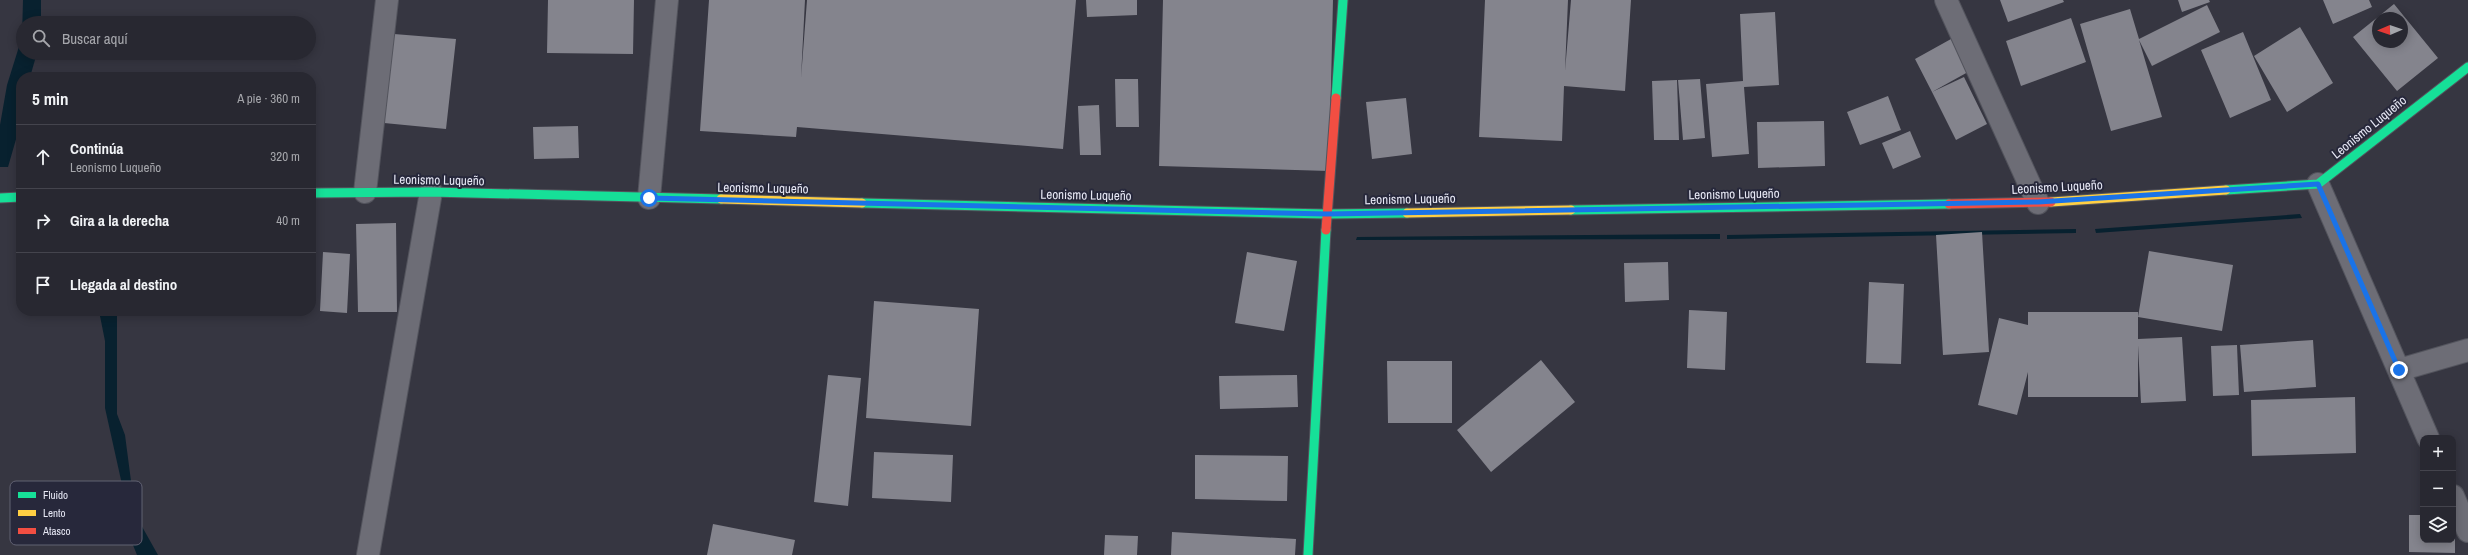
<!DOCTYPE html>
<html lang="es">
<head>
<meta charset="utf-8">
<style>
  :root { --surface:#282831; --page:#303039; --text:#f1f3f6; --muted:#a5a6ab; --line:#44444d }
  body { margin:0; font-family:"Archivo Narrow",sans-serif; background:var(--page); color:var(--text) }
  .controls { position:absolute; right:12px; bottom:12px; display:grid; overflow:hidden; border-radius:8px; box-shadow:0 2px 10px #0003 }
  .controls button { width:36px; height:36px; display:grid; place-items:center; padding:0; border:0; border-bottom:1px solid var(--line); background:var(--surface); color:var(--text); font:20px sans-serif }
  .compass { position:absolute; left:2372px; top:12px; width:36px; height:36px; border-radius:50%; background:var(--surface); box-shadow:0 2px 10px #0003; rotate:268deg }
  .stop { position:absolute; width:12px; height:12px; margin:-9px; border:3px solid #1a73e8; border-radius:50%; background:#fff }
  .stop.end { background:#1a73e8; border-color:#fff; box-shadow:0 1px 4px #0008 }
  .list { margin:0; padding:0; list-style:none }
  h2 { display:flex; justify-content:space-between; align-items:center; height:52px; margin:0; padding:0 16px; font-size:17px }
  h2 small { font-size:13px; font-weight:400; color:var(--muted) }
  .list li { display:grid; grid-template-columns:26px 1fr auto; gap:12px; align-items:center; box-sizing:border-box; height:64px; padding:0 16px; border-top:1px solid var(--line) }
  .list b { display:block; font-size:15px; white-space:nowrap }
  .list p { margin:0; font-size:13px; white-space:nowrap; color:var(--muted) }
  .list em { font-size:13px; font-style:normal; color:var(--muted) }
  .icon { flex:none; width:22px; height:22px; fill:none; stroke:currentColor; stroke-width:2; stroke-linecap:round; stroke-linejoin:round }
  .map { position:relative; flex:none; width:2468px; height:555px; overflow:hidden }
  .search { position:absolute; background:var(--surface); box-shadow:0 2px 10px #0003; left:16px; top:16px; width:300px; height:44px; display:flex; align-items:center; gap:10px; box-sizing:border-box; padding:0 14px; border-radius:22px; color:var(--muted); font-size:15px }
  .panel { position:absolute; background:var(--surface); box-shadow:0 2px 10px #0003; left:16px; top:72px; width:300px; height:244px; border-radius:16px }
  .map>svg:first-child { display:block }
  .water { fill:#08212f }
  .building { fill:#84848d; fill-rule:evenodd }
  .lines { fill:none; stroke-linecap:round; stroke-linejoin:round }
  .street-casing { stroke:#53545d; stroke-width:24 }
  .fast-casing { stroke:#53545d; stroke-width:11 }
  .slow-casing { stroke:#53545d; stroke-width:11 }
  .jam-casing { stroke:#53545d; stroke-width:11 }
  .street { stroke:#6d6d76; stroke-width:22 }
  .fast { stroke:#16e098; stroke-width:9 }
  .slow { stroke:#ffcf43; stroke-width:9 }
  .jam { stroke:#f24e42; stroke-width:9 }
  .route { stroke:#1a73e8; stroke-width:5 }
  .labels { text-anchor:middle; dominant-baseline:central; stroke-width:4; stroke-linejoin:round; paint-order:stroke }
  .street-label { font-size:13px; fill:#e7e8f5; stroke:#27283b }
  .key { fill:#27283b; stroke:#616273; stroke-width:1 }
  .key-label { font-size:11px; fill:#e7e8f5 }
</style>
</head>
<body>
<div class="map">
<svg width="2468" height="555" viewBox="0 0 2468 555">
  <rect width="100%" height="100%" fill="#363641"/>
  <path class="water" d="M 23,0 L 41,0 L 41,23 L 23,23 L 23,53 L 37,53 L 30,77 L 21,77 L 21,122 L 8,167 L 0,167 L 0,125 L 7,85 L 22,37 Z
    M 2300,214 L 2302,218 L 2096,233 L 2095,229 Z
    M 2076,229 L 2076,233 L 1727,239 L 1727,235 Z
    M 1720,234 L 1720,239 L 1356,240 L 1357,237 Z
    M 99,311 L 115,311 L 117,316 L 117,414 L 125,435 L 134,504 L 140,523 L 158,555 L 137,555 L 127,530 L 121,480 L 105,408 L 105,341 Z"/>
  <path class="building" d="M 548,0 L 634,0 L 633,54 L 547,53 Z
    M 709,0 L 805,0 L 801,78 L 807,0 L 1076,0 L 1063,149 L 797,127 L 796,137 L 700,131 Z
    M 1086,0 L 1137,0 L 1137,15 L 1087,17 Z
    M 1163,0 L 1333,0 L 1329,171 L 1159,166 Z
    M 1485,0 L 1568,0 L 1565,71 L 1571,0 L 1631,0 L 1625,91 L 1564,86 L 1562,141 L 1479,137 Z
    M 2000,0 L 2063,0 L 2064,2 L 2008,22 Z
    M 2178,0 L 2209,0 L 2210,2 L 2182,12 Z
    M 2323,0 L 2369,0 L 2372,7 L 2333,24 Z
    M 2394,4 L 2438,58 L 2397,91 L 2353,37 ZM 2378,18 L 2402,18 L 2402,42 L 2378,42 Z
    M 2207,5 L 2220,32 L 2152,66 L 2139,40 L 2162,117 L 2111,131 L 2080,24 L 2130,9 L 2139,39 Z
    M 1775,12 L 1779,85 L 1744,87 L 1749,154 L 1712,157 L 1706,84 L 1743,81 L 1740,14 Z
    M 2071,18 L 2086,62 L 2021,86 L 2006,41 Z
    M 2300,27 L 2333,83 L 2287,112 L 2254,56 Z
    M 2243,32 L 2271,100 L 2230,118 L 2201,50 Z
    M 394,34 L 456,39 L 446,129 L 384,123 Z
    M 1951,39 L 1968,72 L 1932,92 L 1915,59 Z
    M 1964,77 L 1987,124 L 1956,140 L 1932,92 Z
    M 1115,79 L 1138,79 L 1139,127 L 1116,127 Z
    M 1700,79 L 1705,138 L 1683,140 L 1678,80 Z
    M 1677,80 L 1679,140 L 1654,140 L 1652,81 Z
    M 1888,96 L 1901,130 L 1860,145 L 1847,112 Z
    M 1406,98 L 1412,154 L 1372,159 L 1366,102 Z
    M 1099,105 L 1101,155 L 1080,155 L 1078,106 Z
    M 1824,121 L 1825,166 L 1758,168 L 1757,122 Z
    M 578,126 L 579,158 L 534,159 L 533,127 Z
    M 1910,131 L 1921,157 L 1893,169 L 1882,143 Z
    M 396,223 L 397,312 L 358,312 L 356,224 Z
    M 1982,232 L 1989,352 L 1943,355 L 1936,235 Z
    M 2149,251 L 2233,265 L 2222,331 L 2138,317 Z
    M 323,252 L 350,254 L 347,313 L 320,311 Z
    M 1247,252 L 1297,261 L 1284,331 L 1235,323 Z
    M 1668,262 L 1669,300 L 1625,302 L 1624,263 Z
    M 1869,282 L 1904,284 L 1901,364 L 1866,363 Z
    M 874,301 L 979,309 L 971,426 L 866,418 Z
    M 1689,310 L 1727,312 L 1725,370 L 1687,368 Z
    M 2028,312 L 2138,312 L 2138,339 L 2182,337 L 2186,401 L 2141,403 L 2138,345 L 2138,397 L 2028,397 L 2028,372 L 2017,415 L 1978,405 L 1999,318 L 2028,325 Z
    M 2313,340 L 2316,387 L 2244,392 L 2240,345 Z
    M 2237,345 L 2239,395 L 2213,396 L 2211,346 Z
    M 1541,360 L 1575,402 L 1491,472 L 1457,430 Z
    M 1387,361 L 1452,361 L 1452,423 L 1388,423 Z
    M 828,375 L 861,378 L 848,506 L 814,502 Z
    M 1297,375 L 1298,407 L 1220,409 L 1219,376 Z
    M 2355,397 L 2356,453 L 2252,456 L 2251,400 Z
    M 874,452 L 953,455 L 951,502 L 872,498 Z
    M 1195,455 L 1288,456 L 1287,501 L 1195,499 Z
    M 2409,515 L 2423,515 L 2423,540 L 2453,540 L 2453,515 L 2455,515 L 2455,553 L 2409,552 Z
    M 713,524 L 795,540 L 792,555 L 707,555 Z
    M 1172,532 L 1296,539 L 1295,555 L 1171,555 Z
    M 1105,535 L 1138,536 L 1137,555 L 1104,555 Z"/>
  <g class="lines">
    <g class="street-casing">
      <path id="street" d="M 1946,0 L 2038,203
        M 2318,184 L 2428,438
        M 365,192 L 387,0
        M 649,198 L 667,0
        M 2399,370 L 2468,350
        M 2453,496 L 2468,531
        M 368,555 L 431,192"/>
    </g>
    <g class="fast-casing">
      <path id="fast" d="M 1336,98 L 1343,0
        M 2226,190 L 2318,184 L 2468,67
        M 311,193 L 431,192 L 721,199
        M 0,198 L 21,197
        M 862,203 L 1327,214 L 1407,213
        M 1571,210 L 1949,204
        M 1308,555 L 1326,230"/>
    </g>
    <g class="slow-casing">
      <path id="slow" d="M 721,199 L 862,203
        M 2051,202 L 2226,190
        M 1407,213 L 1571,210"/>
    </g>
    <g class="jam-casing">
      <path id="jam" d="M 1949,204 L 2051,202
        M 1326,230 L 1336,98"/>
    </g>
    <use href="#street" class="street"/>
    <use href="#fast" class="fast"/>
    <use href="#slow" class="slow"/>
    <use href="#jam" class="jam"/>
  </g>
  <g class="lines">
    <path class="route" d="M 649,198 L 1327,214 L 2038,202 L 2318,184 L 2399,370"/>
  </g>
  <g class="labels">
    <g class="street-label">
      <text transform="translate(2369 127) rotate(-39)">Leonismo Luqueño</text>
      <text transform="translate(439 180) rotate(1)">Leonismo Luqueño</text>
      <text transform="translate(2057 187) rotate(-3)">Leonismo Luqueño</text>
      <text transform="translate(763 188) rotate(1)">Leonismo Luqueño</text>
      <text transform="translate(1734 194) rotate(-1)">Leonismo Luqueño</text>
      <text transform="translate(1086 195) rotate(1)">Leonismo Luqueño</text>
      <text transform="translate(1410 199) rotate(-1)">Leonismo Luqueño</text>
    </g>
  </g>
  <rect x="10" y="481" width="132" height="64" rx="6" class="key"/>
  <rect x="18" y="492" width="18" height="6" fill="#16e098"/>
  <rect x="18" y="510" width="18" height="6" fill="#ffcf43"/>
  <rect x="18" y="528" width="18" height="6" fill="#f24e42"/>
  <g class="key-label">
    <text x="43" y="499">Fluido</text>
    <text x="43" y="517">Lento</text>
    <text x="43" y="535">Atasco</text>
  </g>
</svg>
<div class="controls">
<button>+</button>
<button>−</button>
<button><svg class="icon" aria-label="layers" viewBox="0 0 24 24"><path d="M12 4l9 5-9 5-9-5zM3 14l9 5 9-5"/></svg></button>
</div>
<svg class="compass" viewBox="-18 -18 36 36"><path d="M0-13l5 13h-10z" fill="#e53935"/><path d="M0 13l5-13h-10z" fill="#a5a6ab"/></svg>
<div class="stop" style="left:649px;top:198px"></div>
<div class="stop end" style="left:2399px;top:370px"></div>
<div class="search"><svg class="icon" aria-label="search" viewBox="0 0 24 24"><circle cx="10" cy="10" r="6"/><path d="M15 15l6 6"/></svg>Buscar aquí</div>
<section class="panel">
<h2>5 min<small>A pie · 360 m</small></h2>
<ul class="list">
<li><svg class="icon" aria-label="ahead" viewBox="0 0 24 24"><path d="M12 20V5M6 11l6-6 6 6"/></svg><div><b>Continúa</b><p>Leonismo Luqueño</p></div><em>320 m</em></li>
<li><svg class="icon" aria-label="right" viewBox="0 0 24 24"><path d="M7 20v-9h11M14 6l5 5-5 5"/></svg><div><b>Gira a la derecha</b></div><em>40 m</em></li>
<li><svg class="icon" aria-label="arrive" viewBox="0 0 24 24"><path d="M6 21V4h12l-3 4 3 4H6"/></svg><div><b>Llegada al destino</b></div></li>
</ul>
</section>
</div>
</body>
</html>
